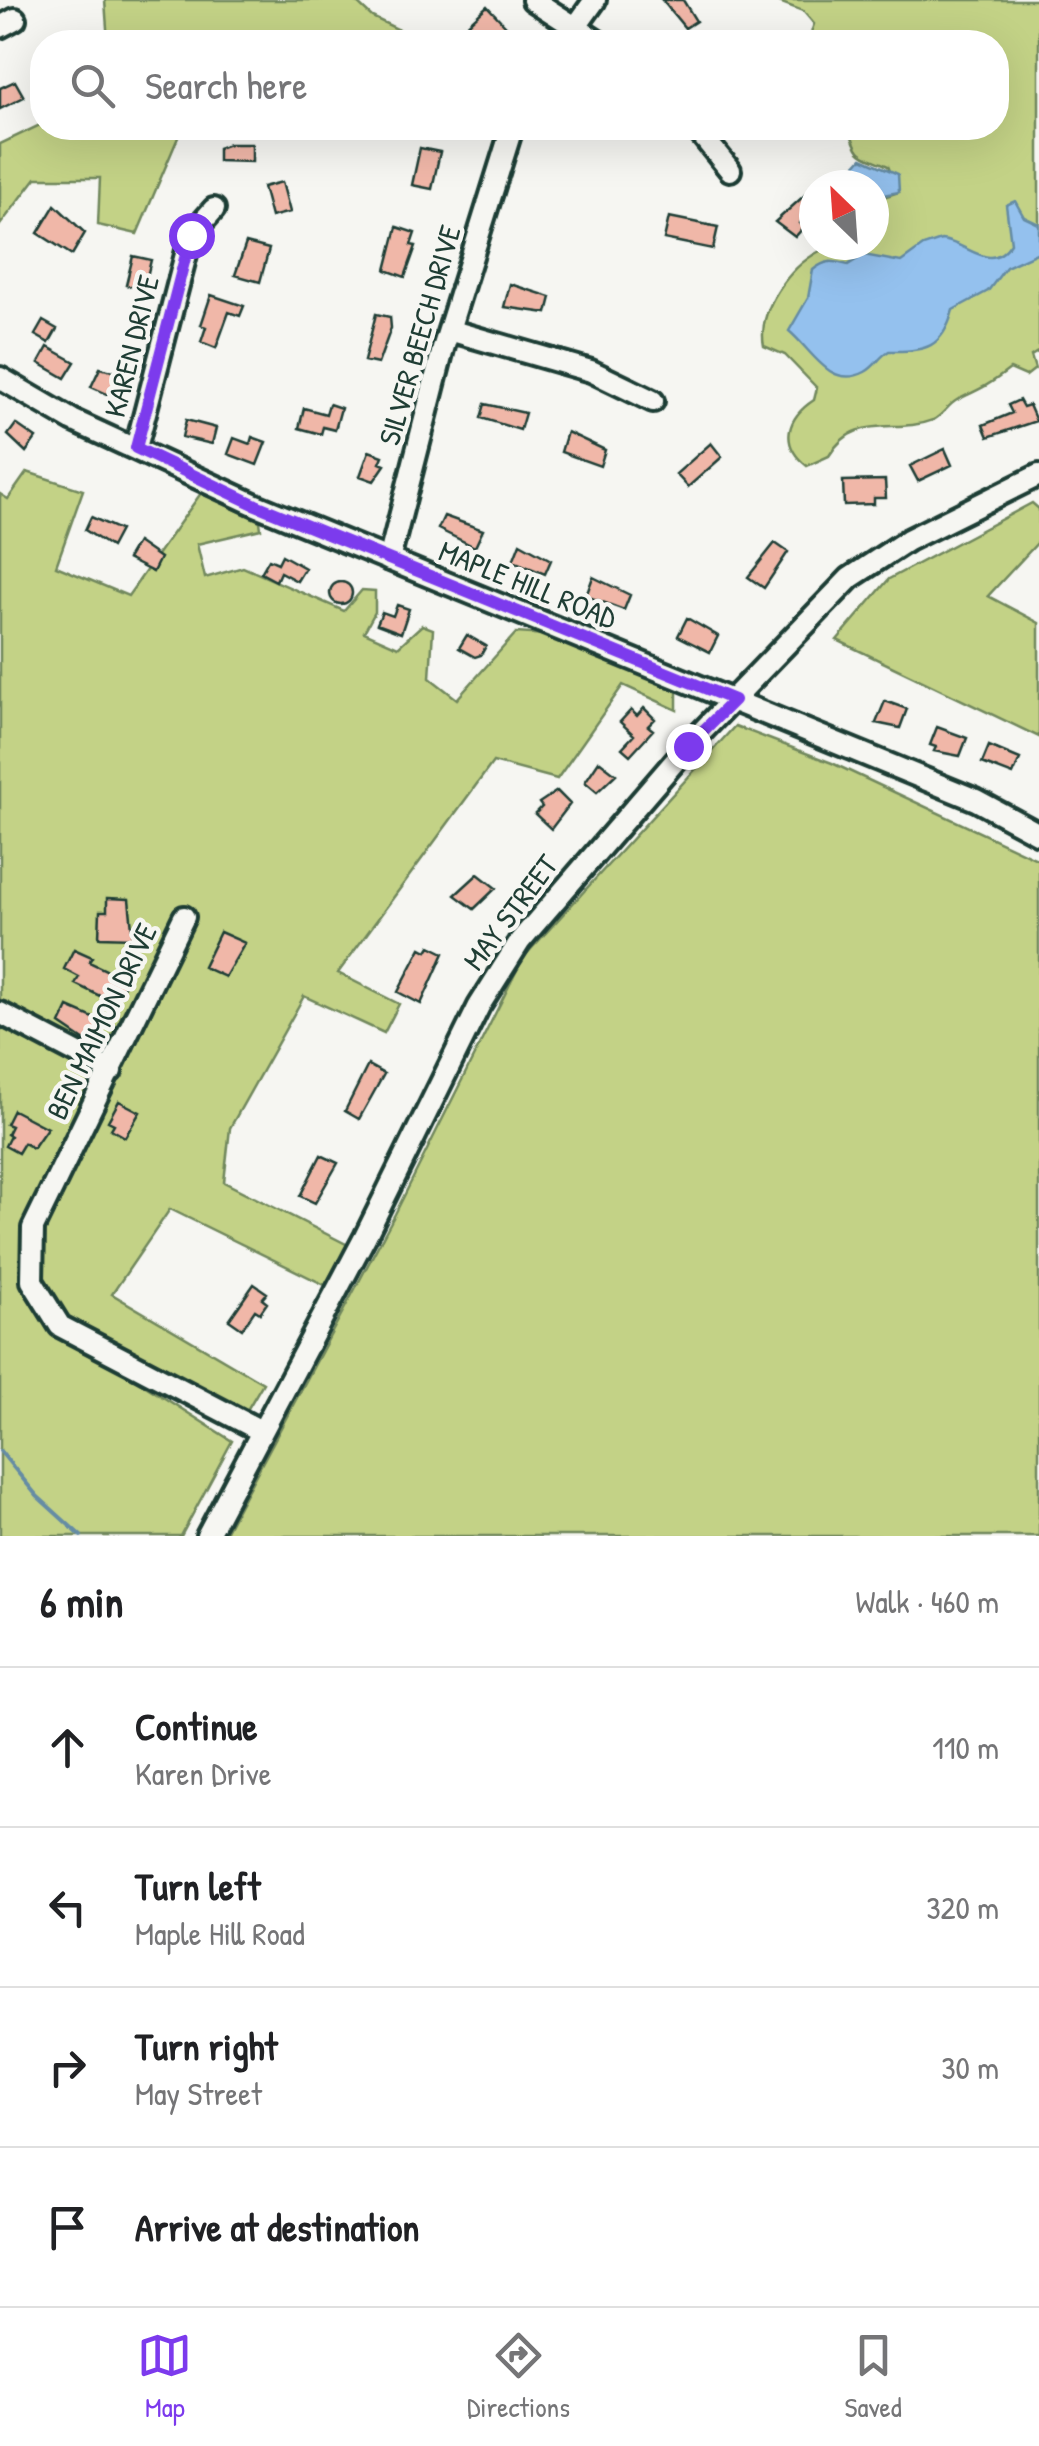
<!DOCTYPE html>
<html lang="en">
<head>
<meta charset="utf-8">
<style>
  :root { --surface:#fff; --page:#f6f6f6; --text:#202124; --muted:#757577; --line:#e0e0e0; --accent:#7c3aed }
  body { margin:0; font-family:"Patrick Hand",sans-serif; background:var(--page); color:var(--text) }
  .compass { position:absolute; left:799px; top:170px; width:90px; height:90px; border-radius:50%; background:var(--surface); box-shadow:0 10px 40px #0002; rotate:335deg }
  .stop { position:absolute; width:30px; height:30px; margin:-22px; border:8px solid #7c3aed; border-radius:50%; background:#fff }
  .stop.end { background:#7c3aed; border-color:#fff; box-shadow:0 2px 10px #0008 }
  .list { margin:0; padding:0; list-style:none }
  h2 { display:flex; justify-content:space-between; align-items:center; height:130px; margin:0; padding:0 40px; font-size:42px }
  h2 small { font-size:32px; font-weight:400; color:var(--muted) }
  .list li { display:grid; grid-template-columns:65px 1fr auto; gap:30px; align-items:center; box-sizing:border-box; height:160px; padding:0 40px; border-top:2px solid var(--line) }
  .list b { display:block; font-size:38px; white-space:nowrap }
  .list p { margin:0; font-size:32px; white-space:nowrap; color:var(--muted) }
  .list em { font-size:32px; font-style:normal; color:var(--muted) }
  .icon { flex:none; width:55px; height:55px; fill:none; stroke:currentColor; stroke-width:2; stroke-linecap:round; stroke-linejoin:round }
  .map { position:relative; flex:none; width:1039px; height:1536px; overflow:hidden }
  .search { position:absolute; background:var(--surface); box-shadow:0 10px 40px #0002; left:30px; right:30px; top:30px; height:110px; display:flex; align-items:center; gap:25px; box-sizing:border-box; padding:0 35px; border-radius:40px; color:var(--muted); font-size:38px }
  .sheet { height:770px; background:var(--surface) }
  nav { display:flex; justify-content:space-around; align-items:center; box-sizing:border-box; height:140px; border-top:2px solid var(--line); background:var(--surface); font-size:28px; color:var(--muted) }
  nav a { display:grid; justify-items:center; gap:5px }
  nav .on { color:var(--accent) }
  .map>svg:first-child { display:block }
  .green { fill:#c3d286; stroke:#71885d; stroke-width:2.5 }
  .water { fill:#94c1ee; stroke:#658ca4; stroke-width:2.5 }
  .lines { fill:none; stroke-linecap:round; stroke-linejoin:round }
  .stream { stroke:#658ca4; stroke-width:4 }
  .building { fill:#f0b7a8; stroke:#1f3d34; stroke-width:2.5 }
  .minor-casing { stroke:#1f3d34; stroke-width:28 }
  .minor { stroke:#f6f6f2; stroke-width:20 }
  .route { stroke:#7c3aed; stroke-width:12 }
  .labels { text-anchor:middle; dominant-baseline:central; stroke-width:9; stroke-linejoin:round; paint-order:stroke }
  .street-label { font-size:30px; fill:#1f3d34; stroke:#f6f6f2 }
</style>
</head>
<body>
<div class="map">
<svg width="1039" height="1536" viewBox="0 0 1039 1536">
  <rect width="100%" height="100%" fill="#f6f6f2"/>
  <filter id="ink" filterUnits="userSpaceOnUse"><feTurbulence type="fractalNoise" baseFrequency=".01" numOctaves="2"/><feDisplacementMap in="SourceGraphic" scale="20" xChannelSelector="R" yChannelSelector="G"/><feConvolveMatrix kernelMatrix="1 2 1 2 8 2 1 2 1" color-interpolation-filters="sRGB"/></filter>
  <g filter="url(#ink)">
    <path class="green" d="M 105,0 L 354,0 L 372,17 L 424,42 L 108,42 Z
      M 774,0 L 1039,0 L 1039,351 L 1031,356 L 1035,369 L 1026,376 L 1010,369 C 988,386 980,389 957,400 C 948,405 942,416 933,420 C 895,435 856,411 829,456 L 807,466 C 778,443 788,417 814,400 L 817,388 L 785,355 L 764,346 C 757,311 789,267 820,251 C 836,242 856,245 874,245 L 874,200 L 899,192 L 888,166 C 860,153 859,159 849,128 L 996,128 L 996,42 L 799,42 L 809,39 L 814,24 L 803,11 Z
      M 42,124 L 182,128 L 137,234 L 98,225 L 100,178 L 36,178 L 0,225 L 0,144 Z
      M 27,472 L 83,490 L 56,566 L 128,596 L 201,493 L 260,521 L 261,529 L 197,544 L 205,578 L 243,567 L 344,611 L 362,590 L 375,591 L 375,612 L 364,632 L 398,647 L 422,625 L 433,629 L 430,678 L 457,699 L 516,633 L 547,635 L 677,689 L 677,710 L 623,685 L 557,779 L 493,762 L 338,973 L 399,1004 L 384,1033 L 304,996 L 230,1128 L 224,1182 L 348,1245 L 325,1285 L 170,1209 L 112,1294 L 263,1383 L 247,1410 L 149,1360 L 133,1378 L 232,1441 L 181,1536 L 0,1536 L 0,494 L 8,499 Z
      M 1032,503 L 1039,509 L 1039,541 L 988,596 L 1039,623 L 1039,737 L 837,640 L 889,579 Z
      M 735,726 L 832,763 L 1039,860 L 1039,1536 L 223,1536 L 395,1214 L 523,958 Z"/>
    <path class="water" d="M 862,158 L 898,174 L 899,192 L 878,196 L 874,185 L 861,185 L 853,168 Z
      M 1015,201 L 1024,217 L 1039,224 L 1039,252 L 1006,267 L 988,291 L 953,310 C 943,348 925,352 889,351 C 879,357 875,367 865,372 C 830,390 813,351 789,331 L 808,298 L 813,270 C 826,259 833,261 848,265 L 864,255 L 901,262 L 923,246 L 941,240 C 968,242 990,275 1011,243 L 1006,205 Z"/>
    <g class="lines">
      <path class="stream" d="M 0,1451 L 37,1496 L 81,1536"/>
    </g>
    <path class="building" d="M 662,0 L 683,0 L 696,21 L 685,28 Z
      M 487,6 L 521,42 L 483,42 L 475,35 L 467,42 L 448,42 Z
      M 15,81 L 24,97 L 0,109 L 0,88 Z
      M 229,144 L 252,144 L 252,162 L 218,161 L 218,148 Z
      M 420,148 L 440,152 L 432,189 L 412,185 Z
      M 282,182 L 290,212 L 271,217 L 263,187 Z
      M 806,194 L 814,208 L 800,223 L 804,227 L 795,237 L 775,222 Z
      M 55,205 L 85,233 L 72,255 L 38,233 Z
      M 669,217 L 718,227 L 713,249 L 664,239 Z
      M 397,227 L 415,233 L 411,245 L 416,246 L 405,277 L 386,270 Z
      M 246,243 L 269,249 L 260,282 L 235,275 Z
      M 133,256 L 151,260 L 144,289 L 126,285 Z
      M 510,284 L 551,297 L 547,313 L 504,307 Z
      M 211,295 L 244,306 L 240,316 L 229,312 L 216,348 L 201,342 L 206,327 L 201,325 Z
      M 376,314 L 390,317 L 391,328 L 378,364 L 364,361 Z
      M 43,321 L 57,329 L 49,343 L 35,335 Z
      M 48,347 L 75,362 L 65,378 L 39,363 Z
      M 100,368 L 129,375 L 118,399 L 91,387 Z
      M 1019,400 L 1023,407 L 1029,405 L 1036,421 L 988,437 L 983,425 L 1012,413 L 1008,405 Z
      M 329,404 L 341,408 L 335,430 L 323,427 L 321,434 L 299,428 L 304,408 L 326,414 Z
      M 485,404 L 525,413 L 520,430 L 481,418 Z
      M 186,420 L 216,428 L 212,444 L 182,437 Z
      M 16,424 L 36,438 L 26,452 L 8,435 Z
      M 567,432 L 605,450 L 600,466 L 561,452 Z
      M 252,437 L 266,442 L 257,465 L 228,454 L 234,438 L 250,444 Z
      M 711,443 L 722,457 L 688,487 L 676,474 Z
      M 945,449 L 952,465 L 918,481 L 910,466 Z
      M 369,451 L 383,456 L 380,463 L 385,465 L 374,481 L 360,476 Z
      M 885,480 L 886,498 L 874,498 L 874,504 L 844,505 L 843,481 Z
      M 444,516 L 483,530 L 475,547 L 438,529 Z
      M 91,517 L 120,530 L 111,547 L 85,530 Z
      M 137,542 L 160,558 L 153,572 L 127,559 Z
      M 520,543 L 551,560 L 545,574 L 513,561 Z
      M 775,543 L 788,552 L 764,588 L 748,577 Z
      M 282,555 L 305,568 L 297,581 L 280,572 L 276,581 L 261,573 L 269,559 L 278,563 Z
      M 593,577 L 630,595 L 624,610 L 586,596 Z
      M330 593a11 11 0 1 1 22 0a11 11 0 1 1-22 0Z
      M 397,605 L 409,609 L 401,633 L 377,624 L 382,612 L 393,616 Z
      M 687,618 L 718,636 L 710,652 L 678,636 Z
      M 467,635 L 486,646 L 481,655 L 475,657 L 459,648 Z
      M 885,701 L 907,709 L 900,728 L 876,723 Z
      M 644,708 L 655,719 L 648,726 L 653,730 L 630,755 L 622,748 L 634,735 L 620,722 L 631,710 L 637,716 Z
      M 937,727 L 967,738 L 960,756 L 934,751 L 936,747 L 930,745 Z
      M 989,746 L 1020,759 L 1013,775 L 982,763 Z
      M 599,761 L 616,774 L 597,792 L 585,782 Z
      M 557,791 L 570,804 L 551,829 L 535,814 L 542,807 L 539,803 Z
      M 478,874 L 496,888 L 474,909 L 455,895 Z
      M 107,898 L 129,899 L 133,938 L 99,937 L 100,911 L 107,911 Z
      M 220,932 L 245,943 L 225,977 L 203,967 Z
      M 430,946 L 444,953 L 421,1004 L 398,992 L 421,948 L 427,951 Z
      M 74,949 L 92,957 L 89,962 L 127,980 L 118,998 L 107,992 L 104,998 L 75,984 L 79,977 L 64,969 Z
      M 68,1007 L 105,1023 L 91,1045 L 60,1024 Z
      M 368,1065 L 384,1074 L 359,1119 L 345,1111 Z
      M 119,1101 L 140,1112 L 125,1137 L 111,1129 L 114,1124 L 108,1121 Z
      M 13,1110 L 47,1128 L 33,1148 L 24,1143 L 18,1153 L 5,1146 L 10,1136 L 7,1134 L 11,1126 L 6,1124 Z
      M 321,1155 L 338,1163 L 315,1203 L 300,1196 Z
      M 254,1284 L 267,1293 L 262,1299 L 267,1303 L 260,1313 L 255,1310 L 242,1329 L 229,1320 Z"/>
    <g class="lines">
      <g class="minor-casing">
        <path id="minor" d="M 533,0 L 598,42
          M 0,27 L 15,19
          M 565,42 L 595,0
          M 696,128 L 730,170
          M 449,330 L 591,371 L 653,401
          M 0,378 L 72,420 L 256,505 L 976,800 L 1039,834
          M 136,448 L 191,235 L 214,209
          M 389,560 L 443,349 L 512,128
          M 184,917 L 33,1228 L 32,1281 L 60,1326 L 261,1431
          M 0,1013 L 111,1071
          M 207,1536 L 365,1237 L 479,1006 L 520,941 L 688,746 L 850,578 L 908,540 L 1039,475"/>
      </g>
      <use href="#minor" class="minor"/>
    </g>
  </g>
  <g class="lines" filter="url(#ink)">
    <path class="route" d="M 191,235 L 136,448 L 256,505 L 734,700 L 688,746"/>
  </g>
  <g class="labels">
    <g class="street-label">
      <text transform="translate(419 335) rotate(-74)">SILVER BEECH DRIVE</text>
      <text transform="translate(131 346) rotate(-76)">KAREN DRIVE</text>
      <text transform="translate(528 584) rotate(22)">MAPLE HILL ROAD</text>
      <text transform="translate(510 912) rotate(-53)">MAY STREET</text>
      <text transform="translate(101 1021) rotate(-64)">BEN MAIMON DRIVE</text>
    </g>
  </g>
</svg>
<svg class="compass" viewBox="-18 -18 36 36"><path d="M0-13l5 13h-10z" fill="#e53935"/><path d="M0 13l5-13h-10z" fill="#757577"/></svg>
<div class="stop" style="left:191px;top:235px"></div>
<div class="stop end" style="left:688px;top:746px"></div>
<div class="search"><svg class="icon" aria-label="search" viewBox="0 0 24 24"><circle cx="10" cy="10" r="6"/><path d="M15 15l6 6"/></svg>Search here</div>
</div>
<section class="sheet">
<h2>6 min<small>Walk · 460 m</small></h2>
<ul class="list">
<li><svg class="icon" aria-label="ahead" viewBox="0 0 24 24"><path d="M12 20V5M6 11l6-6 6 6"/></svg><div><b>Continue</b><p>Karen Drive</p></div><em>110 m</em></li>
<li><svg class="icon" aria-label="left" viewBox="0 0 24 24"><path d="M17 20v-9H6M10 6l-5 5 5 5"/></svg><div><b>Turn left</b><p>Maple Hill Road</p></div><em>320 m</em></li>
<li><svg class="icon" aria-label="right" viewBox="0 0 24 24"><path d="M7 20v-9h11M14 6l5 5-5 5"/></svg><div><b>Turn right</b><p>May Street</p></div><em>30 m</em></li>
<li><svg class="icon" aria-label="arrive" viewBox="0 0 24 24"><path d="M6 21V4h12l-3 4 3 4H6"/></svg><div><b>Arrive at destination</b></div></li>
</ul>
</section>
<nav>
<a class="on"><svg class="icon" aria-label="map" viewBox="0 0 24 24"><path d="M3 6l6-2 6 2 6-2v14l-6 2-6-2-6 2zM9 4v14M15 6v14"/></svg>Map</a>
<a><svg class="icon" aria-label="directions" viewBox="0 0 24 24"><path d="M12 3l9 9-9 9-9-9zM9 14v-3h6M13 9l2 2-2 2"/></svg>Directions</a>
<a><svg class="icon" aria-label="saved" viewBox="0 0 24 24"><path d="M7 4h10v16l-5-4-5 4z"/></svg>Saved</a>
</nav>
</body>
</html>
